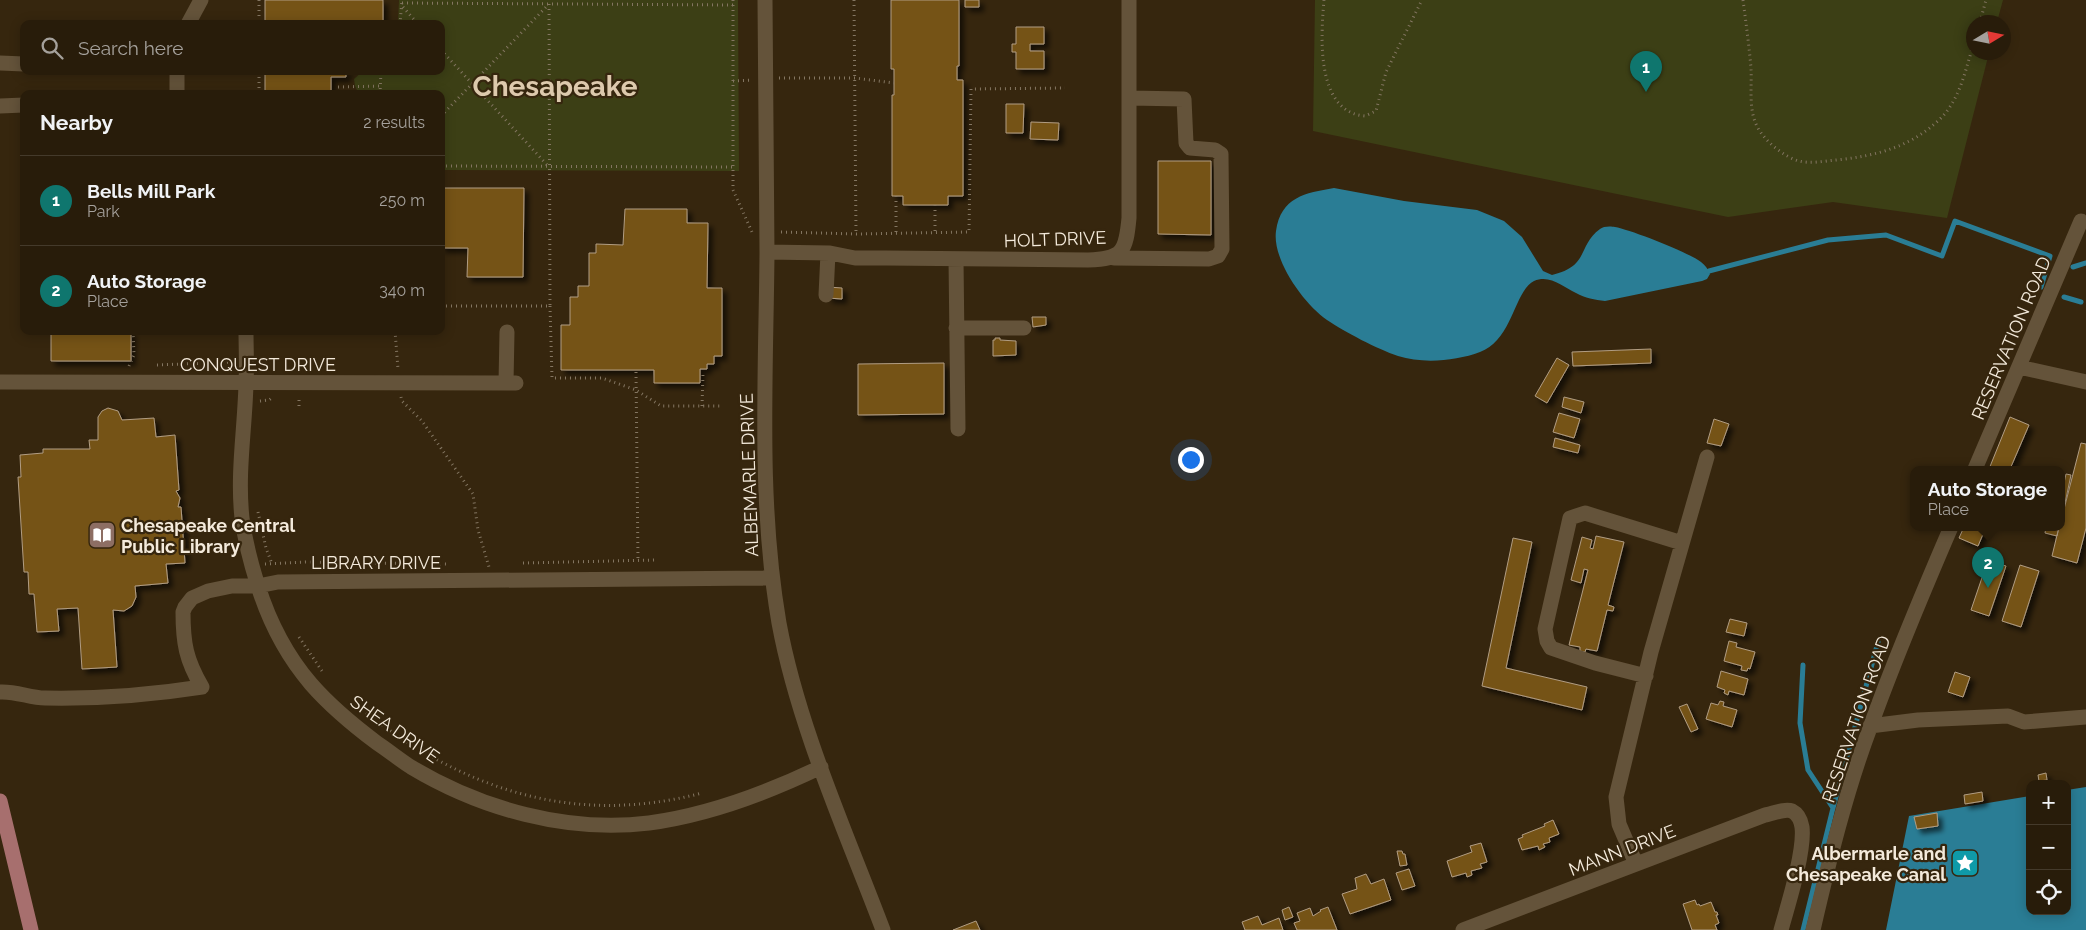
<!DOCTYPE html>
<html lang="en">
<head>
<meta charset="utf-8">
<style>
  :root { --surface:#281c0a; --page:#342918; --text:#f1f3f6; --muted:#a5a19c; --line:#443a2b; --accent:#0f766e }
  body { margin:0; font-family:Raleway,sans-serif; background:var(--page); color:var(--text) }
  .controls { position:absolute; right:15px; bottom:15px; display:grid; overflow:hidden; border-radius:10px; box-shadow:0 2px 12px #0003 }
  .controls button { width:45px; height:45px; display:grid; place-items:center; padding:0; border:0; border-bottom:1px solid var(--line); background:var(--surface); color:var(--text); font:25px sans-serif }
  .compass { position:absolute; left:1966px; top:15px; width:45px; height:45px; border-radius:50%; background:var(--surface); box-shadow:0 2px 12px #0003; rotate:80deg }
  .you { position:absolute; left:1190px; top:459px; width:18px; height:18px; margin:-12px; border:4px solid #fff; border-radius:50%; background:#1a73e8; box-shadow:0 0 0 8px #1a73e833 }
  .badge { display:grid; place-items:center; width:32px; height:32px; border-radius:50%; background:var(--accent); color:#fff; font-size:16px; font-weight:700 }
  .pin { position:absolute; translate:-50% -41px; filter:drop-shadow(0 1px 2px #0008) }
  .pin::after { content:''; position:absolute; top:26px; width:18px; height:15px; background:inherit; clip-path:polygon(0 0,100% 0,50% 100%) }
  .popup { position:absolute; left:1910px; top:466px; width:155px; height:65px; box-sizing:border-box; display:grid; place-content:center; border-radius:10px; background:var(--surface); filter:drop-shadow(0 1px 4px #0005); font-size:16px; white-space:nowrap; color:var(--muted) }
  .popup b { font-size:19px; color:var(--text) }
  .popup::after { content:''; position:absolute; left:50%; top:100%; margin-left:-10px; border:10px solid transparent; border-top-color:var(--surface) }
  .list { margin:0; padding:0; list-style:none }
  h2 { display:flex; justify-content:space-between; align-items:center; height:65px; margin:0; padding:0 20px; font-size:21px }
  h2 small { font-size:16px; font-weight:400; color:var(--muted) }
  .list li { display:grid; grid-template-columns:32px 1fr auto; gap:15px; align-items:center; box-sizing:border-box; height:90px; padding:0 20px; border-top:1px solid var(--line) }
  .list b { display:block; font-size:19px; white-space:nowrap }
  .list p { margin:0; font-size:16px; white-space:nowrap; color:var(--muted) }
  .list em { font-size:16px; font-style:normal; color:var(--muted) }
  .icon { flex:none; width:28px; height:28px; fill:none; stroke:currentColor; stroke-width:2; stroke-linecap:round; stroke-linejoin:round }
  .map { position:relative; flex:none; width:2086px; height:930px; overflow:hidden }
  .search { position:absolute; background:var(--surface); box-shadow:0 2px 12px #0003; left:20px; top:20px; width:425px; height:55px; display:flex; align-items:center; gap:12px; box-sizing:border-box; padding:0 18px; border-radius:10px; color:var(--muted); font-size:19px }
  .panel { position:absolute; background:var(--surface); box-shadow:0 2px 12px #0003; left:20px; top:90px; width:425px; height:245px; border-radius:10px }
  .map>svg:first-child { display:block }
  .green { fill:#3c3f15 }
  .water { fill:#2a7d95 }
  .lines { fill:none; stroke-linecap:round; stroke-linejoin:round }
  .stream { stroke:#2a7d95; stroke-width:5 }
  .building { fill:#755217; stroke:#b19d83; filter:url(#shadow) }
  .path { stroke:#847662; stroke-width:3; stroke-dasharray:1 4; stroke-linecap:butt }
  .minor { stroke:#64533a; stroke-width:15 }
  .major { stroke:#a76f6e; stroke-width:15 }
  .labels { text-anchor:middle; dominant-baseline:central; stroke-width:4.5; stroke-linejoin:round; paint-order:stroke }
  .street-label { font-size:18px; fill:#f4eadb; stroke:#36260e }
  .poi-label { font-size:18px; font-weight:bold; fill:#f4eadb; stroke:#36260e; text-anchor:start }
  .town-label { font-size:28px; font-weight:bold; fill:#ddc9ad; stroke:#36260e }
</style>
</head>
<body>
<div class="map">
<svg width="2086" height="930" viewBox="0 0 2086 930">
  <defs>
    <filter id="shadow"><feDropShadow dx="4.5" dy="4.5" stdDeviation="2.5" flood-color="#0009"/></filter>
  </defs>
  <rect width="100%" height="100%" fill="#36260e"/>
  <path class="green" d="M 399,0 L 738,0 L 739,171 L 441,170 L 441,94 L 359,94 L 355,86 L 354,79 L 363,71 L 441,71 L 441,24 L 398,24 Z
    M 1315,0 L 2003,0 L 1997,22 L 1974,22 L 1974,52 L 1989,53 L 1947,218 L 1833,202 L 1728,217 L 1313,131 Z"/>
  <path class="water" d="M 1334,188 L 1404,201 L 1477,210 L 1504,221 L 1522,237 L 1543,271 L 1552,275 C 1590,266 1577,246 1600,229 C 1603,226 1611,226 1615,227 C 1631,230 1688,252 1701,262 C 1705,265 1708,269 1710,274 L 1707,279 L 1702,281 L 1605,301 C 1595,300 1585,298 1576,293 C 1563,287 1550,274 1534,281 C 1514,291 1513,340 1480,352 C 1456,361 1423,364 1398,356 C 1377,349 1345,332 1327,320 C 1304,304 1272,260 1276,231 C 1281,197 1305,193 1334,188 Z
    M 2086,787 L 2086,930 L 1886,930 L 1909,816 L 2030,796 L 2030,911 L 2067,911 L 2067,790 Z"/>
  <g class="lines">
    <path class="stream" d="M 2073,267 L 2086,263
      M 1709,271 L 1828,240 L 1886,235 L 1942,256 L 1955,221 L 2050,256 L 2041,287
      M 2064,297 L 2081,302
      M 1803,665 L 1800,723 L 1808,770 L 1833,808
      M 1803,930 L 1833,808 L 1878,642"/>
  </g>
  <path class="building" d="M 265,0 L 383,0 L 383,24 L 265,24 Z
    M 891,0 L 959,0 L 959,66 L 957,66 L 957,80 L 963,80 L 963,196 L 948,196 L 948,205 L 903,205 L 903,196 L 892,196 L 892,95 L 894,95 L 894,69 L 891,69 Z
    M 965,0 L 979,0 L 979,7 L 965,7 Z
    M 1016,27 L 1044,27 L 1044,44 L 1030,44 L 1030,51 L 1044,51 L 1044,69 L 1016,69 L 1016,52 L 1012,52 L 1012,44 L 1016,44 Z
    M 265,71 L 351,71 L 346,71 L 346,77 L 331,77 L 331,94 L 265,94 Z
    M 1006,104 L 1024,104 L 1023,133 L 1006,133 Z
    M 1031,122 L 1059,123 L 1058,140 L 1030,139 Z
    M 1158,161 L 1211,161 L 1211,235 L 1158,234 Z
    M 441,188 L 524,188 L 523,277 L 467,277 L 468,248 L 441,248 Z
    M 625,209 L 687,209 L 687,223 L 708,223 L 707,288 L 722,288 L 722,356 L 714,356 L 714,364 L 707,364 L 707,369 L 700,369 L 700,383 L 654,383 L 654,370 L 561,370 L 561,325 L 570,325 L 570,297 L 578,297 L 578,286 L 589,286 L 589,253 L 596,253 L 596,244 L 623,245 Z
    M 828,287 L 842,288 L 842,299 L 828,298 Z
    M 1032,317 L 1046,317 L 1046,325 L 1033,327 Z
    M 51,331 L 131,332 L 131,361 L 51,361 Z
    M 995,338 L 1000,338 L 1000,340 L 1016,341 L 1016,355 L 993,356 L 993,340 L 995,340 Z
    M 1651,349 L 1651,363 L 1573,366 L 1572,352 Z
    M 1557,358 L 1569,365 L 1547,403 L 1535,396 Z
    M 944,363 L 944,414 L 858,415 L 858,364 Z
    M 1564,397 L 1584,402 L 1581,413 L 1562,407 Z
    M 108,408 L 118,411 L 122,420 L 154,418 L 156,437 L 175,435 L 179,490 L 176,491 L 180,498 L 178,507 L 181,507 L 185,563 L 166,564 L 168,583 L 135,586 L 136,597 L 132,606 L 124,611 L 113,610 L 117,667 L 82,669 L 78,608 L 57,609 L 59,631 L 37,632 L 34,594 L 29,594 L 28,572 L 24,572 L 18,477 L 21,477 L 20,455 L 43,453 L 43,449 L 90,449 L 89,440 L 98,440 L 98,417 L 102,411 Z
    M 1559,413 L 1580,419 L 1574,438 L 1553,432 Z
    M 2010,417 L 2029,425 L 2010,469 L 1989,469 Z
    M 1714,419 L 1729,424 L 1721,446 L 1707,443 Z
    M 1555,438 L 1580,445 L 1578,453 L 1553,447 Z
    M 2081,443 L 2086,444 L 2086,528 L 2077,563 L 2052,556 L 2059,527 L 2062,527 L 2062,517 Z
    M 2066,474 L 2071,475 L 2065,503 L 2062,503 L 2062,492 Z
    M 1964,527 L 1986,527 L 1978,546 L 1959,538 Z
    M 2046,527 L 2059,527 L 2057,536 L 2045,533 Z
    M 1596,536 L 1624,542 L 1608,605 L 1614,607 L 1613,611 L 1607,610 L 1597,651 L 1586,649 L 1585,652 L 1580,651 L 1580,647 L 1569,645 L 1588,570 L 1584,569 L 1581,583 L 1571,580 L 1582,537 L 1592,540 L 1590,548 L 1593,549 Z
    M 1513,538 L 1532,542 L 1506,668 L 1587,687 L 1582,710 L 1482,686 Z
    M 1988,560 L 2006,566 L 1989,616 L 1971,610 Z
    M 2020,565 L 2039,571 L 2021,627 L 2002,621 Z
    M 1730,619 L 1747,623 L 1744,636 L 1726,632 Z
    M 1729,641 L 1737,643 L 1736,647 L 1755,652 L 1750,669 L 1748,668 L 1747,671 L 1741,670 L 1742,666 L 1724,661 Z
    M 1721,671 L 1748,679 L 1744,695 L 1729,691 L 1728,695 L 1724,693 L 1725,690 L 1717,687 Z
    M 1955,672 L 1970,677 L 1963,697 L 1948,692 Z
    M 1720,701 L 1724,702 L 1723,706 L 1737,710 L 1732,727 L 1706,719 L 1711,703 L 1718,705 Z
    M 1687,704 L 1698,729 L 1691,732 L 1679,707 Z
    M 2046,773 L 2047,780 L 2039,781 L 2038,775 Z
    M 1982,792 L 1983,801 L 1965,804 L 1964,795 Z
    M 1937,813 L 1938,826 L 1917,829 L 1914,817 Z
    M 1553,820 L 1559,834 L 1549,838 L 1550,842 L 1543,844 L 1545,847 L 1539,850 L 1538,846 L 1522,850 L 1518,839 L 1523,837 L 1522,835 L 1545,826 L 1544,824 Z
    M 1481,843 L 1487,862 L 1480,864 L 1482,868 L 1471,871 L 1472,875 L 1467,877 L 1466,873 L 1452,877 L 1447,861 L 1472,852 L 1470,846 Z
    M 1397,851 L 1402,851 L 1403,854 L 1405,854 L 1407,865 L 1400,866 Z
    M 1409,869 L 1415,886 L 1402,890 L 1396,873 Z
    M 1366,874 L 1371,884 L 1384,879 L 1391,900 L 1350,914 L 1342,894 L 1357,889 L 1355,878 Z
    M 1695,900 L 1697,905 L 1699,904 L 1700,906 L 1711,902 L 1715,912 L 1717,912 L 1718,915 L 1716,915 L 1719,923 L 1715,925 L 1717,930 L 1692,930 L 1683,904 Z
    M 1289,907 L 1293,917 L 1285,920 L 1282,910 Z
    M 1328,907 L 1337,930 L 1297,930 L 1294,923 L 1300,921 L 1297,913 L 1310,908 L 1313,916 L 1321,911 L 1320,910 Z
    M 1258,916 L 1262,925 L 1279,918 L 1283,930 L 1245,930 L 1242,922 Z
    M 976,921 L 980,930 L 953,930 Z"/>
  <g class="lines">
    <path class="path" d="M 259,0 L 259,24
      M 733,0 L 733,190 L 752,232
      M 854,0 L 856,234
      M 1324,0 C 1321,35 1315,112 1365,116 L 1376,111 L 1386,72 L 1422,0
      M 1743,0 C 1746,23 1749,45 1751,68 C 1752,87 1748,111 1758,128 C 1765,141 1784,157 1799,161 C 1811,164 1824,161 1836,160 C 1876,156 1911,147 1940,119 C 1961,98 1965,70 1974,43
      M 402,3 L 733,5
      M 403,7 L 418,24
      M 1980,22 L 1986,0
      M 400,24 L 402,0
      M 441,50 L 549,167
      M 193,72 L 259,72
      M 259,72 L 259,94
      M 779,78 L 855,78 L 894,83
      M 733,81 L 753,80
      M 338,87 L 380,86
      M 380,94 L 381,71
      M 441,116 L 548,5
      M 441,166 L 733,167
      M 935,205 L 935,232
      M 781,232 L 856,234 L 969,232 L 971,89 L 1065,88
      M 896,232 L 896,196
      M 441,306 L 550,306 L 549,0
      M 550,306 L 552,378 L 602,378 L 636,390 L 661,406 L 722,406
      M 395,331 L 398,369
      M 157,365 L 233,362
      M 129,366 L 134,355 L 133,331
      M 636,372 L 638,561
      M 401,397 L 402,401 L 422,421 L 473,494 L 478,530 L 489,567
      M 260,401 L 269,400 L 273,397
      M 299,406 L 299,396
      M 702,406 L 703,373
      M 258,512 L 266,548 L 272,564
      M 523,563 L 655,560
      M 265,564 L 305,562 L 446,564
      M 299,637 L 322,671
      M 358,707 C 462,789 572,827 702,793"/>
    <path class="minor" d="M 765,0 C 765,84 767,168 767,253 C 766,376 758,501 779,623 C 798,726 846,832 883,930
      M 188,24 L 201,0
      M 0,63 L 24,64
      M 177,71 L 177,94
      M 0,106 L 24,105
      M 767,252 L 830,253 L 855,258 L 886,258 L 1088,260 C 1123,259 1126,251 1129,218 L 1129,0
      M 1114,258 L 1209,259 L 1218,256 L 1222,249 L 1221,154 L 1215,150 L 1190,148 L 1186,143 L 1184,99 L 1130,98
      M 956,259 L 958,429
      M 826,295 L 828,253
      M 956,328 L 1024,328
      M 246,331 C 246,348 247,366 246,383 C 245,428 237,473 242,518 C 245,541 251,564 258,586 C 269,621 287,656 311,684 C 331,707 353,725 377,743 C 389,751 400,760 411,767 C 481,809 567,833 649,823 C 709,815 767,793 821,767
      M 2019,367 L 2086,382
      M 0,382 L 516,383
      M 506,383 L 507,332
      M 1975,469 L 2081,221
      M 1646,676 L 1595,663 L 1551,648 L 1547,641 L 1545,629 L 1570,518 L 1585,513 L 1682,543
      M 0,692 C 16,691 30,698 45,698 C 97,699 151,695 202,687 C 186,660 183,643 183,612 L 185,607 L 192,598 L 208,591 L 232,586 L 258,586 L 278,582 L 772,578
      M 1870,726 L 1918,720 L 2008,716 L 2024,722 L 2086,717
      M 1636,864 L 1619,824 L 1616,797 L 1651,652 L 1707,457
      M 1463,930 L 1765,815 C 1772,814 1785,808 1792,811 C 1798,814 1801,821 1802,827 C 1805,851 1788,905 1781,930
      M 1813,930 C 1829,861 1846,791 1871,725 C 1895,658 1923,592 1951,527"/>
    <path class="major" d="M 0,801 L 31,930"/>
  </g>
  <defs>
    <g id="library-square" transform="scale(1.4375)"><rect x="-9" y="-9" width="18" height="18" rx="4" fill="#8d6e63" stroke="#36260e"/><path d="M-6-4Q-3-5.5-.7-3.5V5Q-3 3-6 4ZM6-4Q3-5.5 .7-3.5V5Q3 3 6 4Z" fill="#fff"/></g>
    <g id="sight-square" transform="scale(1.4375)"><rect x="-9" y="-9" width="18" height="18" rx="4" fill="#0f9aa8" stroke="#36260e"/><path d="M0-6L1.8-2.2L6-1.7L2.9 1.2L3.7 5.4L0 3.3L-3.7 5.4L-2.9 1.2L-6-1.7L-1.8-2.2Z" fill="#fff"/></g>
  </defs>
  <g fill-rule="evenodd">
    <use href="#library-square" x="102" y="535"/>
    <use href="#sight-square" x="1965" y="863"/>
  </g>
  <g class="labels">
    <g class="street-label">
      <text transform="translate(1055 239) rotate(-2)">HOLT DRIVE</text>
      <text transform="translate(2011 338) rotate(-67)">RESERVATION ROAD</text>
      <text x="258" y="364">CONQUEST DRIVE</text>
      <text transform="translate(749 475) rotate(-92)">ALBEMARLE DRIVE</text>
      <text x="376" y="562">LIBRARY DRIVE</text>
      <text transform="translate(1856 719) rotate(-71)">RESERVATION ROAD</text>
      <text transform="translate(395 729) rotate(35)">SHEA DRIVE</text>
      <text transform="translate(1622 850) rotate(-21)">MANN DRIVE</text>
    </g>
    <g class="poi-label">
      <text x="121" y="525">Chesapeake Central<tspan x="121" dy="21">Public Library</tspan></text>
      <text x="1946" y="853" text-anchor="end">Albermarle and<tspan x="1946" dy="21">Chesapeake Canal</tspan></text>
    </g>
    <g class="town-label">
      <text x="555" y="86">Chesapeake</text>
    </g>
  </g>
</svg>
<div class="controls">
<button>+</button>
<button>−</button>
<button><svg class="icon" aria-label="locate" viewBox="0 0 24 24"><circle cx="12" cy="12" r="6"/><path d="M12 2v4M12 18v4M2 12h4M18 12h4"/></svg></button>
</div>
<svg class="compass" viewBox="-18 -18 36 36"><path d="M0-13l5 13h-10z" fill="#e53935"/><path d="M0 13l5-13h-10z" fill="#a5a19c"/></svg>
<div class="you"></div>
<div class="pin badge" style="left:1646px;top:92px">1</div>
<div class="pin badge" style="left:1988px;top:588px">2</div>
<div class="popup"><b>Auto Storage</b>Place</div>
<div class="search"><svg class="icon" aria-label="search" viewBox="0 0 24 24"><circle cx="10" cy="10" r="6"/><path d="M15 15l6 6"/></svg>Search here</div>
<section class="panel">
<h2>Nearby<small>2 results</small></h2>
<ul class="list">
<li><span class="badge">1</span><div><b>Bells Mill Park</b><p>Park</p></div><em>250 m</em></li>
<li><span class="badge">2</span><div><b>Auto Storage</b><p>Place</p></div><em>340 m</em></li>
</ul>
</section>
</div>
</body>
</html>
